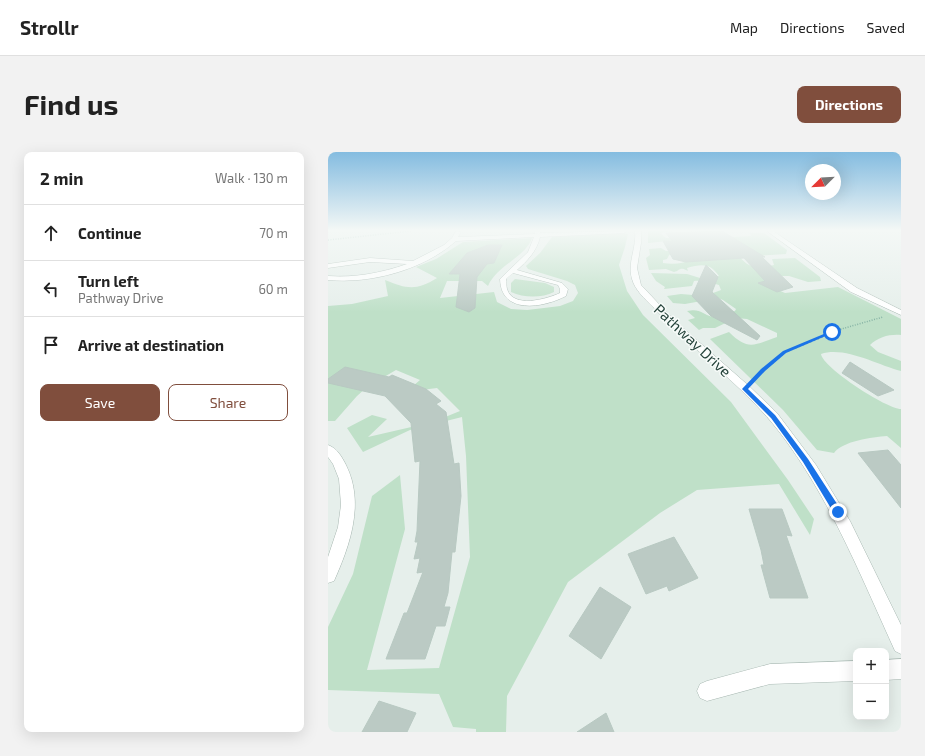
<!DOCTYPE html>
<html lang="en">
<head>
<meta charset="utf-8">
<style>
  :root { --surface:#fff; --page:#f2f2f2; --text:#222; --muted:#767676; --line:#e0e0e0; --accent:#804e3d }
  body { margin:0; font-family:"Exo 2",sans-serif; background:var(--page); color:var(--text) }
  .controls { position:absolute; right:12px; bottom:12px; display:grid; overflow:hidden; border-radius:8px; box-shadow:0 4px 16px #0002 }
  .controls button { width:36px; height:36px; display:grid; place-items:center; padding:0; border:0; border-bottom:1px solid var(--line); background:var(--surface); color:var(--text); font:20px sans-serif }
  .compass { position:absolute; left:477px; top:12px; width:36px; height:36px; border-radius:50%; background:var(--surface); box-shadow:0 4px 16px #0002; rotate:246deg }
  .stop { position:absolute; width:12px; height:12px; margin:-9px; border:3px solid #1a73e8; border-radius:50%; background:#fff }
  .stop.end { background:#1a73e8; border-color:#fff; box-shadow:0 1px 4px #0008 }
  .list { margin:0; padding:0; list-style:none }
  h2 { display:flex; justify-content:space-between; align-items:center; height:52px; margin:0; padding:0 16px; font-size:17px }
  h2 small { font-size:13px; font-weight:400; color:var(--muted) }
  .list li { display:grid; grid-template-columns:26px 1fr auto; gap:12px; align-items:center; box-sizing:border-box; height:56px; padding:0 16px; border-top:1px solid var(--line) }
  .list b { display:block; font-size:15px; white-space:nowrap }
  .list p { margin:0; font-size:13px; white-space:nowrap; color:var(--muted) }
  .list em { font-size:13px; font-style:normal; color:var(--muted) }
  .actions { display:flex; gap:8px; padding:12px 16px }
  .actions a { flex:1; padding:9px 0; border:1px solid var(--accent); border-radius:8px; text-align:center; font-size:14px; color:var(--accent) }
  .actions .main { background:var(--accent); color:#fff }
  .icon { flex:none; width:22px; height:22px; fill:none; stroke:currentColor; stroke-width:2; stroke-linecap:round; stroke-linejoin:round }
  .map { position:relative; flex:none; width:573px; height:580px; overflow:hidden; border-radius:8px }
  header { display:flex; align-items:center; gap:24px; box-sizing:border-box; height:56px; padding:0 20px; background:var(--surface); border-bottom:1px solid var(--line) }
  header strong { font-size:19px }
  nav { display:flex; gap:22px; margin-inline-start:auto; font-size:14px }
  .intro { display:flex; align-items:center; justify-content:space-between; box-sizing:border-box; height:96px; padding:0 24px }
  h1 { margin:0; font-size:28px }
  .button { padding:10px 18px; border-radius:8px; background:var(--accent); color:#fff; font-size:14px; font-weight:700 }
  main { display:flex; gap:24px; padding:0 24px }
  aside { flex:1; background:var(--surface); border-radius:8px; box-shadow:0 4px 16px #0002 }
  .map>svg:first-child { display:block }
  .green { fill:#bfe0c8 }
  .building { fill:#bbcac4; stroke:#b8c9c2 }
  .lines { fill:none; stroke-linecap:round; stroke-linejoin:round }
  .street-casing { stroke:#a8b8b2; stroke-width:1 }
  .path-far1 { stroke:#86b3a5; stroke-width:1.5; stroke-dasharray:1 1.5; stroke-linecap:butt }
  .path { stroke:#86b3a5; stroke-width:2; stroke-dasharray:1.5 2.5; stroke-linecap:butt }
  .street { fill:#fff; fill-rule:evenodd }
  .route { fill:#1a73e8 }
  .labels { text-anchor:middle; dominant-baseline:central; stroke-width:3; stroke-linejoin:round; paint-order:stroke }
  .street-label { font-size:15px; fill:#24423a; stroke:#f7fbf9 }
</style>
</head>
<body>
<header>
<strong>Strollr</strong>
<nav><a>Map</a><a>Directions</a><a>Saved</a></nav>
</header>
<div class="intro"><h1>Find us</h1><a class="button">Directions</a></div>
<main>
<aside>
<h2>2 min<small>Walk · 130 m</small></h2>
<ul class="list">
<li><svg class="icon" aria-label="ahead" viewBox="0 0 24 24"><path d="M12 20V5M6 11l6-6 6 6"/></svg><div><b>Continue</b></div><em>70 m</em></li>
<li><svg class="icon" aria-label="left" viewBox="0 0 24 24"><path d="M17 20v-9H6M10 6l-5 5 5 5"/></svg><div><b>Turn left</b><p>Pathway Drive</p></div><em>60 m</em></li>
<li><svg class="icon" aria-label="arrive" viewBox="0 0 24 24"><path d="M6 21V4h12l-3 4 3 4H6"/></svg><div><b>Arrive at destination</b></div></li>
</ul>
<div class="actions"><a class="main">Save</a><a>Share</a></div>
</aside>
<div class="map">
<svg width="573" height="580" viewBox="0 0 573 580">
  <rect width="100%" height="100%" fill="#e6efeb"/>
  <path class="green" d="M 320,79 L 347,79 L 332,81 L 338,86 L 365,87 L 423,84 L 422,81 L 436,81 L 459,98 L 458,102 L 412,105 C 421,117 432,117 446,113 L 444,107 L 467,106 L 492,125 L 493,129 L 480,130 L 461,124 L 442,124 L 448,137 L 457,141 L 510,135 L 573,167 L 573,183 C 562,182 550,185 542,193 L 550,200 L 573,209 L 573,219 C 549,213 517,194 493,202 C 495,216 559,257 573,257 L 573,296 L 559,284 C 544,285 515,289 506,301 L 489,298 L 455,258 L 382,187 L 401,180 C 420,199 426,193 449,185 L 449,181 L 419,167 L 408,166 L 387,176 L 375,176 L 371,178 L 360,168 L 367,166 L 359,159 C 373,156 373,162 385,165 L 407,159 L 408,157 L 395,148 L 390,146 L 357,152 L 345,151 L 339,144 L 353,142 L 377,144 L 393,138 L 391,133 C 383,131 375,128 366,129 L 364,134 L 336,137 L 337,135 L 328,129 L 323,121 L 359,122 L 372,126 L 391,124 C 382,111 374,112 359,116 L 360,119 C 351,114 352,119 346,120 L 338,117 L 321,118 L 318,106 L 322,103 L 321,97 L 333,96 L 338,99 L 356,98 L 341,103 L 339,107 L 335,108 L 335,111 C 347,113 356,111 366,107 L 349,88 L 320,91 Z
    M 295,81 L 300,82 L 297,95 L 291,113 L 299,139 L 315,163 L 403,250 L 460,328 L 486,367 L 482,383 L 451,332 L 369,338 L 332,361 L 240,430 L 179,544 L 178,580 L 148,580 L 148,577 L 125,575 L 111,542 L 0,538 L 0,475 L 25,422 L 44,344 L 72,323 L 77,377 L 39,518 L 111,516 L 142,405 L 138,304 L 134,265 L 82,278 L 35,300 L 19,276 L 44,263 L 59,267 L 40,285 L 105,270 L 132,259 L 109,236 L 78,240 L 92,228 L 68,218 L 39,235 L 29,244 L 7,269 L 0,269 L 0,154 L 24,152 L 60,144 L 57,128 C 79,137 88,139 109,126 L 88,115 L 108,107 L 135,90 L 204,86 C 197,106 170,112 160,134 L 154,129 L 119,129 L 112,146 L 166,140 L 169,150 L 183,157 L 199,158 L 216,156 L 232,154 L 245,149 L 250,141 L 247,133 L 239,129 L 200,117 L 198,114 L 212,101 L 224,85 Z
    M 187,127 L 217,131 L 226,135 L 226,140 C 214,146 196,146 183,140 L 183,131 Z"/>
  <path class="building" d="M 394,79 L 437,105 L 434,105 L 465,135 L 449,140 L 430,131 L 437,129 L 416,106 L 358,110 L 345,107 L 335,89 L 344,89 L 338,81 Z
    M 160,93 L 174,93 L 166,111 L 159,112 L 149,125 L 147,156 L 141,160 L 128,155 L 132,122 L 121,122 L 139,101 Z
    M 378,113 L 390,125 L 384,140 L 432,184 L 429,188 L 383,164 L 364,144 Z
    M 522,210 L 566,238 L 550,244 L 514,221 Z
    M 17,215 L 61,225 L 64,223 L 98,237 L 113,249 L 108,252 L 118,260 L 126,312 L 131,311 L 133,344 L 127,400 L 124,400 L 120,441 L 116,455 L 122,455 L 117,474 L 108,474 L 97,507 L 58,507 L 76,461 L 79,461 L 95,420 L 89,421 L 92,406 L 86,407 L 90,390 L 87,390 L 89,379 L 92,309 L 87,310 L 83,271 L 57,244 L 0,231 L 0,227 Z
    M 560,298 L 573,313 L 573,356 L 530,301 Z
    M 421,357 L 454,357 L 464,384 L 458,383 L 480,446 L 442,446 L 433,413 L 436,413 L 433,398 Z
    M 346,385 L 370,426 L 341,439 L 339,434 L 318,442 L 300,402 Z
    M 272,435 L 303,455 L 273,507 L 241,484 Z
    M 51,549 L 88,561 L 79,580 L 34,580 Z
    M 278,561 L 286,580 L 249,580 Z"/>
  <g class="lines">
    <g class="street-casing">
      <path id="street" d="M 128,79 L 133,80 L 130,85 L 207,82 L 207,79 L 213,79 L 212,81 L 299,79 L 296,81 L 212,85 C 209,99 199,109 189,118 L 234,131 L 240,137 L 238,144 C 215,156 173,163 172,127 L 200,100 L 206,85 L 128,89 C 95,118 43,132 0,128 L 0,124 C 27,126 53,121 79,112 L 42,110 L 0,116 L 0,112 L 42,106 L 85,109 L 116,93 L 124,86 ZM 185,121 L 230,133 L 232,137 L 232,141 C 219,147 185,157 179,137 C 178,134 179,130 178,127 Z
        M 307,79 L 313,79 L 313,91 L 309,116 L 313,133 L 347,169 L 421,234 L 449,261 L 488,313 L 522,369 L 573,473 L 573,502 L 567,499 C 535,429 506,356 461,293 C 447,273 431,255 413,238 C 384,210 353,185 325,155 C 317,147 307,138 304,127 C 299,111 309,95 307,79 Z
        M 439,79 L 445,79 L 529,136 L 573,158 L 573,163 L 523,140 Z
        M 0,293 C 9,296 14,305 18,313 C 37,351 22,393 6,429 L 0,431 L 0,405 L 10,375 L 13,353 L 11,327 L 5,312 L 0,305 Z
        M 573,507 L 573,527 L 558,528 L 558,508 Z
        M 528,509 L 528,529 L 442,532 L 379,549 L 372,546 L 369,539 L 372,532 L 379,529 L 442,512 Z"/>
    </g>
    <path class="path-far1" d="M 0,88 L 83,79
      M 510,178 L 555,165"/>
    <path class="path" d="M 426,227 L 457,200 L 514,177"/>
    <use href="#street" class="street"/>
  </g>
  <linearGradient id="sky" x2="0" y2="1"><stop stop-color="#84bce0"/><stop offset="0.49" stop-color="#f4f8f6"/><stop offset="1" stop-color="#f4f8f6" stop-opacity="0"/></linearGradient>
  <rect width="573" height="160" fill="url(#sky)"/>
  <path class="route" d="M 503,179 L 507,180 L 458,201 L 437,219 L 420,237 L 447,263 L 480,307 L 513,358 L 513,363 L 507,363 L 475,310 L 443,266 L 414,237 L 433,217 L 455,199 Z"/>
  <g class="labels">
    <g class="street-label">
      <text transform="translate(365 188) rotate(43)">Pathway Drive</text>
    </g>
  </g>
</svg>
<div class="controls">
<button>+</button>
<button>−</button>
</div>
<svg class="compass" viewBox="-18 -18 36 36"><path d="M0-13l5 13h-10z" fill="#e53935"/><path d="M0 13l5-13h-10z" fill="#767676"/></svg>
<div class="stop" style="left:504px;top:180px"></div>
<div class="stop end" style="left:510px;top:360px"></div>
</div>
</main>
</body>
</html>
